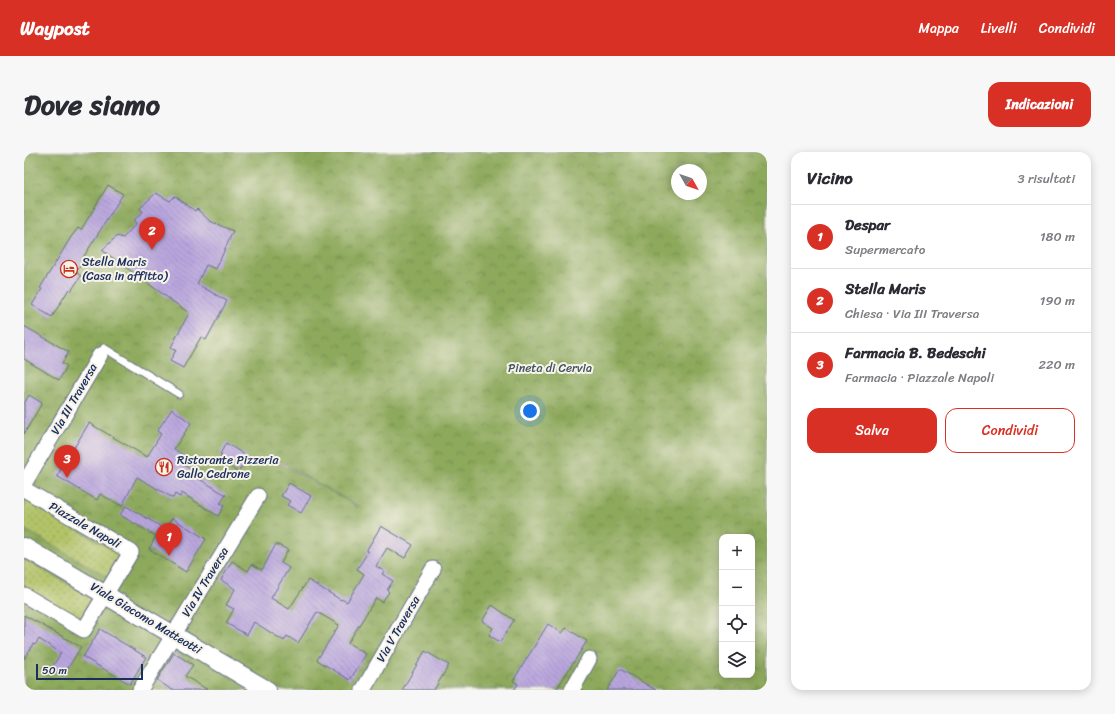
<!DOCTYPE html>
<html lang="it">
<head>
<meta charset="utf-8">
<style>
  :root { --surface:#fff; --page:#f7f7f7; --text:#2b2b33; --muted:#7c7c81; --line:#e1e1e2; --accent:#d93025 }
  body { margin:0; font-family:Sriracha,sans-serif; background:var(--page); color:var(--text) }
  .controls { position:absolute; right:12px; bottom:12px; display:grid; overflow:hidden; border-radius:8px; box-shadow:0 2px 10px #0003 }
  .controls button { width:36px; height:36px; display:grid; place-items:center; padding:0; border:0; border-bottom:1px solid var(--line); background:var(--surface); color:var(--text); font:20px sans-serif }
  .compass { position:absolute; left:647px; top:12px; width:36px; height:36px; border-radius:50%; background:var(--surface); box-shadow:0 2px 10px #0003; rotate:130deg }
  .scale { position:absolute; left:12px; bottom:10px; width:107px; box-sizing:border-box; padding-left:4px; border:2px solid #1b2f5e; border-top:0; font-size:11px; line-height:14px; white-space:nowrap; color:#1b2f5e; -webkit-text-stroke:3px #f7f3e8; paint-order:stroke }
  .you { position:absolute; left:506px; top:259px; width:14px; height:14px; margin:-10px; border:3px solid #fff; border-radius:50%; background:#1a73e8; box-shadow:0 0 0 6px #1a73e833 }
  .badge { display:grid; place-items:center; width:26px; height:26px; border-radius:50%; background:var(--accent); color:#fff; font-size:13px; font-weight:700 }
  .pin { position:absolute; translate:-50% -33px; filter:drop-shadow(0 1px 2px #0008) }
  .pin::after { content:''; position:absolute; top:21px; width:14px; height:12px; background:inherit; clip-path:polygon(0 0,100% 0,50% 100%) }
  .list { margin:0; padding:0; list-style:none }
  h2 { display:flex; justify-content:space-between; align-items:center; height:52px; margin:0; padding:0 16px; font-size:17px }
  h2 small { font-size:13px; font-weight:400; color:var(--muted) }
  .list li { display:grid; grid-template-columns:26px 1fr auto; gap:12px; align-items:center; box-sizing:border-box; height:64px; padding:0 16px; border-top:1px solid var(--line) }
  .list b { display:block; font-size:15px; white-space:nowrap }
  .list p { margin:0; font-size:13px; white-space:nowrap; color:var(--muted) }
  .list em { font-size:13px; font-style:normal; color:var(--muted) }
  .actions { display:flex; gap:8px; padding:12px 16px }
  .actions a { flex:1; padding:9px 0; border:1px solid var(--accent); border-radius:12px; text-align:center; font-size:14px; color:var(--accent) }
  .actions .main { background:var(--accent); color:#fff }
  .icon { flex:none; width:22px; height:22px; fill:none; stroke:currentColor; stroke-width:2; stroke-linecap:round; stroke-linejoin:round }
  .map { position:relative; flex:none; width:743px; height:538px; overflow:hidden; border-radius:12px }
  header { display:flex; align-items:center; gap:24px; box-sizing:border-box; height:56px; padding:0 20px; background:var(--accent); color:#fff }
  header strong { font-size:19px }
  nav { display:flex; gap:22px; margin-inline-start:auto; font-size:14px }
  .intro { display:flex; align-items:center; justify-content:space-between; box-sizing:border-box; height:96px; padding:0 24px }
  h1 { margin:0; font-size:28px }
  .button { padding:10px 18px; border-radius:12px; background:var(--accent); color:#fff; font-size:14px; font-weight:700 }
  main { display:flex; gap:24px; padding:0 24px }
  aside { flex:1; background:var(--surface); border-radius:12px; box-shadow:0 2px 10px #0003 }
  .map>svg:first-child { display:block }
  .forest { fill:url(#forest-crowns); stroke:#546c5d; fill-rule:evenodd }
  .garden { fill:url(#garden-dots); stroke:#667962 }
  .building { fill:url(#building-back-hatch) }
  .lines { fill:none; stroke-linecap:round; stroke-linejoin:round }
  .service-casing { stroke:#656e83; stroke-width:9 }
  .minor-casing { stroke:#656e83; stroke-width:17 }
  .tertiary-casing { stroke:#656e83; stroke-width:20 }
  .service { stroke:#fff; stroke-width:7 }
  .minor { stroke:#fff; stroke-width:15 }
  .tertiary { stroke:#fff; stroke-width:18 }
  .labels { text-anchor:middle; dominant-baseline:central; stroke-width:4; stroke-linejoin:round; paint-order:stroke }
  .poi-label { font-size:12px; fill:#1b2f5e; stroke:#f7f3e8; text-anchor:start }
  .park-label { font-size:12px; fill:#415460; stroke:#f7f3e8 }
  .street-label { font-size:12px; fill:#1b2f5e; stroke:#f7f3e8 }
</style>
</head>
<body>
<header>
<strong>Waypost</strong>
<nav><a>Mappa</a><a>Livelli</a><a>Condividi</a></nav>
</header>
<div class="intro"><h1>Dove siamo</h1><a class="button">Indicazioni</a></div>
<main>
<div class="map">
<svg width="743" height="538" viewBox="0 0 743 538">
  <defs>
    <pattern id="forest-crowns" width="20" height="18" patternUnits="userSpaceOnUse"><rect width="20" height="18" fill="#8da95c"/><path d="M2 6a3 3 0 1 1 6 0M12 15a3 3 0 1 1 6 0" fill="none" stroke="#728a4f"/></pattern>
    <pattern id="garden-dots" width="8" height="8" patternUnits="userSpaceOnUse"><rect width="8" height="8" fill="#b2c367"/><path d="M2 2h.1M6 6h.1" fill="none" stroke="#909f58" stroke-width="1.8" stroke-linecap="round"/></pattern>
    <pattern id="building-back-hatch" width="6" height="6" patternUnits="userSpaceOnUse"><rect width="6" height="6" fill="#b9a6de"/><path d="M-1 5l2 2M0 0l6 6M5-1l2 2" fill="none" stroke="#9688b7"/></pattern>
  </defs>
  <rect width="100%" height="100%" fill="#f7f3e8"/>
  <filter id="ink" filterUnits="userSpaceOnUse"><feTurbulence type="fractalNoise" baseFrequency=".025" numOctaves="2"/><feDisplacementMap in="SourceGraphic" scale="8" xChannelSelector="R" yChannelSelector="G"/><feConvolveMatrix kernelMatrix="1 2 1 2 8 2 1 2 1" color-interpolation-filters="sRGB"/></filter>
  <filter id="wash" filterUnits="userSpaceOnUse"><feTurbulence type="fractalNoise" baseFrequency=".012" numOctaves="4" result="noise"/><feDisplacementMap in="SourceGraphic" scale="16" xChannelSelector="R" yChannelSelector="G"/><feGaussianBlur stdDeviation="0.9" result="paint"/><feColorMatrix in="noise" values="0 0 0 0 0 0 0 0 0 0 0 0 0 0 0 0 0 1.4 0 .05"/><feComposite in="paint" operator="in"/></filter>
  <g filter="url(#wash)">
    <rect width="100%" height="100%" fill="#efe4c7"/>
    <path class="forest" d="M 0,0 L 743,0 L 743,538 L 0,538 ZM 653,18 L 677,18 L 677,42 L 653,42 ZM 245,303 L 333,354 L 334,354 L 244,305 ZM 698,385 L 728,385 L 728,523 L 698,523 Z"/>
    <path class="garden" d="M 3,349 L 96,402 L 84,425 L 0,377 L 0,354 Z
      M 0,407 L 69,446 L 57,468 L 0,436 Z"/>
    <g id="blocks">
      <path class="building" d="M 84,33 L 99,42 L 57,109 L 59,110 L 52,120 L 57,124 L 47,139 L 45,137 L 28,165 L 8,153 L 18,137 L 16,136 L 47,85 L 54,76 L 57,78 Z
        M 132,41 L 146,49 L 151,44 L 171,59 L 173,57 L 186,69 L 209,79 L 192,117 L 182,113 L 173,132 L 203,149 L 182,188 L 177,185 L 159,216 L 146,209 L 152,198 L 147,195 L 165,161 L 78,98 L 93,84 L 99,86 L 112,72 L 110,68 L 119,60 L 116,56 Z
        M 0,174 L 45,200 L 38,211 L 43,214 L 35,228 L 0,207 Z
        M 5,243 L 18,251 L 0,282 L 0,252 Z
        M 148,257 L 167,271 L 150,297 L 159,303 L 155,310 L 171,320 L 169,323 L 202,343 L 196,352 L 200,354 L 194,364 L 158,341 L 156,345 L 151,342 L 149,346 L 113,325 L 98,354 L 76,342 L 73,348 L 33,324 L 65,271 L 123,305 L 137,282 L 133,279 Z
        M 202,291 L 224,305 L 214,320 L 199,311 L 200,309 L 196,306 L 198,303 L 196,302 Z
        M 265,331 L 287,344 L 277,361 L 263,353 L 266,349 L 257,344 Z
        M 102,354 L 141,377 L 148,366 L 182,387 L 162,420 L 125,397 L 132,384 L 96,363 Z
        M 357,374 L 389,393 L 381,406 L 363,396 L 352,414 L 360,419 L 358,422 L 369,429 L 363,438 L 365,440 L 358,450 L 352,446 L 324,491 L 342,502 L 326,528 L 293,508 L 315,473 L 293,460 L 274,491 L 263,484 L 260,489 L 230,470 L 223,483 L 202,471 L 210,457 L 202,453 L 211,437 L 197,428 L 208,409 L 224,419 L 228,412 L 238,418 L 252,392 L 264,398 L 257,411 L 265,416 L 247,446 L 265,457 L 284,428 L 317,448 L 317,447 L 323,450 L 340,422 L 333,417 L 344,400 L 342,399 Z
        M 468,453 L 490,468 L 476,490 L 465,483 L 469,476 L 458,469 Z
        M 0,463 L 57,495 L 39,524 L 27,517 L 37,501 L 15,487 L 11,493 L 9,492 L 0,507 Z
        M 524,472 L 538,481 L 542,476 L 563,489 L 532,538 L 490,538 L 494,532 L 489,529 Z
        M 76,477 L 122,505 L 106,532 L 59,505 Z
        M 401,499 L 425,513 L 410,538 L 378,538 Z
        M 150,501 L 169,513 L 161,524 L 184,538 L 148,538 L 133,528 Z
        M 596,517 L 632,538 L 583,538 Z"/>
    </g>
  </g>
  <g filter="url(#ink)">
    <use href="#blocks" fill-opacity="0" stroke="#656e83" stroke-width="1"/>
    <g class="lines">
      <g class="service-casing">
        <path id="service" d="M 76,203 L 80,196 L 155,242"/>
      </g>
      <g class="minor-casing">
        <path id="minor" d="M 0,332 L 76,203
          M 0,337 L 107,400 L 60,478 L 0,443
          M 116,538 L 234,344
          M 339,538 L 409,417
          M 548,538 L 565,507"/>
      </g>
      <g class="tertiary-casing">
        <path id="tertiary" d="M 0,395 L 243,538"/>
      </g>
      <use href="#service" class="service"/>
      <use href="#minor" class="minor"/>
      <use href="#tertiary" class="tertiary"/>
    </g>
  </g>
  <defs>
    <g id="hotel-ring" transform="scale(0.9)"><circle r="9.5" fill="#f7f3e8" stroke="#c8321e" stroke-width="1.5"/><path d="M-6-4.5h1.5V1H6V5H4.5V3h-9V5H-6ZM-4 0a1.8 1.8 0 1 1 3.6 0ZM.5 0V-2.5h3Q6-2.5 6 0Z" fill="#c8321e"/></g>
    <g id="restaurant-ring" transform="scale(0.9)"><circle r="9.5" fill="#f7f3e8" stroke="#c8321e" stroke-width="1.5"/><path d="M-5-6h1v4h1v-4h1v4h1v-4h1v5L-1.5 .5V6h-2V.5L-5-1ZM5-6V6H3V1.5H1.5Q1.5-4 5-6Z" fill="#c8321e"/></g>
  </defs>
  <g fill-rule="evenodd">
    <use href="#hotel-ring" x="45" y="117"/>
    <use href="#restaurant-ring" x="140" y="315"/>
  </g>
  <g class="labels">
    <g class="poi-label">
      <text x="58" y="110">Stella Maris<tspan x="58" dy="14">(Casa in affitto)</tspan></text>
      <text x="153" y="308">Ristorante Pizzeria<tspan x="153" dy="14">Gallo Cedrone</tspan></text>
    </g>
    <g class="park-label">
      <text x="526" y="216">Pineta di Cervia</text>
    </g>
    <g class="street-label">
      <text transform="translate(50 247) rotate(-60)">Via III Traversa</text>
      <text transform="translate(61 373) rotate(30)">Piazzale Napoli</text>
      <text transform="translate(181 430) rotate(-59)">Via IV Traversa</text>
      <text transform="translate(122 466) rotate(31)">Viale Giacomo Matteotti</text>
      <text transform="translate(374 477) rotate(-60)">Via V Traversa</text>
    </g>
  </g>
</svg>
<div class="controls">
<button>+</button>
<button>−</button>
<button><svg class="icon" aria-label="locate" viewBox="0 0 24 24"><circle cx="12" cy="12" r="6"/><path d="M12 2v4M12 18v4M2 12h4M18 12h4"/></svg></button>
<button><svg class="icon" aria-label="layers" viewBox="0 0 24 24"><path d="M12 4l9 5-9 5-9-5zM3 14l9 5 9-5"/></svg></button>
</div>
<svg class="compass" viewBox="-18 -18 36 36"><path d="M0-13l5 13h-10z" fill="#e53935"/><path d="M0 13l5-13h-10z" fill="#7c7c81"/></svg>
<div class="scale">50 m</div>
<div class="you"></div>
<div class="pin badge" style="left:145px;top:404px">1</div>
<div class="pin badge" style="left:128px;top:98px">2</div>
<div class="pin badge" style="left:43px;top:326px">3</div>
</div>
<aside>
<h2>Vicino<small>3 risultati</small></h2>
<ul class="list">
<li><span class="badge">1</span><div><b>Despar</b><p>Supermercato</p></div><em>180 m</em></li>
<li><span class="badge">2</span><div><b>Stella Maris</b><p>Chiesa · Via III Traversa</p></div><em>190 m</em></li>
<li><span class="badge">3</span><div><b>Farmacia B. Bedeschi</b><p>Farmacia · Piazzale Napoli</p></div><em>220 m</em></li>
</ul>
<div class="actions"><a class="main">Salva</a><a>Condividi</a></div>
</aside>
</main>
</body>
</html>
